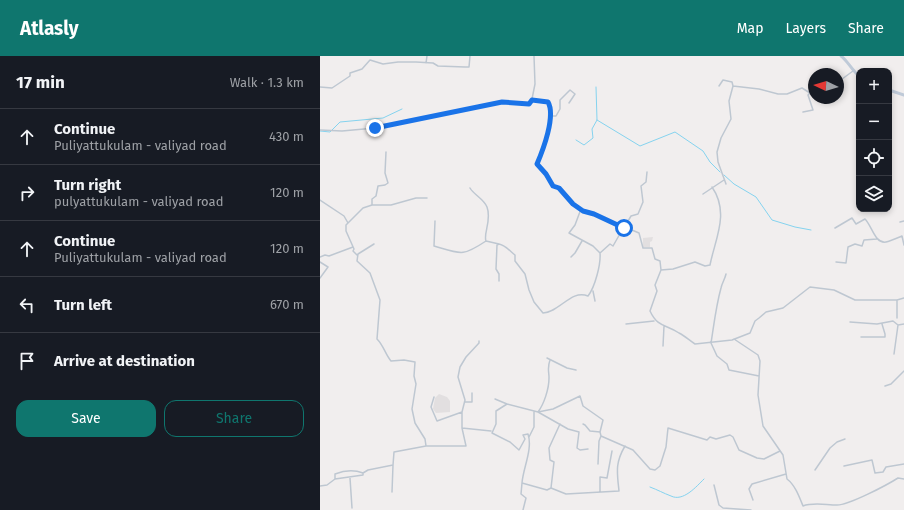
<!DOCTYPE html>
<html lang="en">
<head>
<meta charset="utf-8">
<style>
  :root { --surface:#171b24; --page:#20242c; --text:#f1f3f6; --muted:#9ea1a6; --line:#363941; --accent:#0f766e }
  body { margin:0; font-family:"Fira Sans",sans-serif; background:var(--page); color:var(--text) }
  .controls { position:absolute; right:12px; top:12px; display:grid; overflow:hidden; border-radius:8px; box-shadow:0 2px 6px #0003 }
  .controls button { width:36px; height:36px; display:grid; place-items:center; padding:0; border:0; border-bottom:1px solid var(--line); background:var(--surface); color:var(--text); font:20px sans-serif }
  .compass { position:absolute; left:488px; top:12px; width:36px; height:36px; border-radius:50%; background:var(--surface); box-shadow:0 2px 6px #0003; rotate:274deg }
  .stop { position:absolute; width:12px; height:12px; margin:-9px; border:3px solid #1a73e8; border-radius:50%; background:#fff }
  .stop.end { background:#1a73e8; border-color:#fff; box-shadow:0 1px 4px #0008 }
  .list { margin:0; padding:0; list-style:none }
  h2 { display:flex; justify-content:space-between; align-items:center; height:52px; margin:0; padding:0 16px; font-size:17px }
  h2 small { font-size:13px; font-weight:400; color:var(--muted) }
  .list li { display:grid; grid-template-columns:26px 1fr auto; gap:12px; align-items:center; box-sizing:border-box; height:56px; padding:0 16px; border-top:1px solid var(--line) }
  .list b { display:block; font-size:15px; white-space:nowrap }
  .list p { margin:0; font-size:13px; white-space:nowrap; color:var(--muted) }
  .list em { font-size:13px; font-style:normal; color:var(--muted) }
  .actions { display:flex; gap:8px; padding:12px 16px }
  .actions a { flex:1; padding:9px 0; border:1px solid var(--accent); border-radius:12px; text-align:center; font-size:14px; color:var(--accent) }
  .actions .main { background:var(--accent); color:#fff }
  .icon { flex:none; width:22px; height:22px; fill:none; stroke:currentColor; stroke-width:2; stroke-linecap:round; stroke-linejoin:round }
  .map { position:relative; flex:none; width:584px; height:454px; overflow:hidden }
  header { display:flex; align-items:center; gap:24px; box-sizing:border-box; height:56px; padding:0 20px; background:var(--accent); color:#fff }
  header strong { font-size:19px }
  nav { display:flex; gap:22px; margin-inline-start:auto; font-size:14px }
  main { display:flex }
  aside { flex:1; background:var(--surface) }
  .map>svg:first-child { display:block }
  .education { fill:#e2dfe0 }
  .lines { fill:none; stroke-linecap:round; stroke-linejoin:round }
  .stream { stroke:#85d3ef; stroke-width:1 }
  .street { stroke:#bec7d1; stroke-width:1.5 }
  .secondary { stroke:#bfcad8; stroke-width:3 }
  .route { stroke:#1a73e8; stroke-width:5 }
</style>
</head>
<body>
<header>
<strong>Atlasly</strong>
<nav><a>Map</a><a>Layers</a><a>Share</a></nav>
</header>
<main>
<aside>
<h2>17 min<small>Walk · 1.3 km</small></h2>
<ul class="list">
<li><svg class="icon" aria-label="ahead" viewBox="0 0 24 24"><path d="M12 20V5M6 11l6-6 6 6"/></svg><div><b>Continue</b><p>Puliyattukulam - valiyad road</p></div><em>430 m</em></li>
<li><svg class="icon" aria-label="right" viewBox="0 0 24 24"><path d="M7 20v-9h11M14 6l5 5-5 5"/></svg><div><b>Turn right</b><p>pulyattukulam - valiyad road</p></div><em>120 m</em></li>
<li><svg class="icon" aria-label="ahead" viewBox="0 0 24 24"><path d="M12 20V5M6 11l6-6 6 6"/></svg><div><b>Continue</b><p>Puliyattukulam - valiyad road</p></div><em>120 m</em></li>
<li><svg class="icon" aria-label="left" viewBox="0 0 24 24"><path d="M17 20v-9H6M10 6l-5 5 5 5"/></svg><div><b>Turn left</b></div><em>670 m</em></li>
<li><svg class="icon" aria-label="arrive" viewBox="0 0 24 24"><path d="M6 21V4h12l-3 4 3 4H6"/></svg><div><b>Arrive at destination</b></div></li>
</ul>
<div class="actions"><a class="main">Save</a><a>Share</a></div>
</aside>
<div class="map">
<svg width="584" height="454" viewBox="0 0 584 454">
  <rect width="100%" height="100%" fill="#f1eeee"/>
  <path class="education" d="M 333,181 L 332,185 L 330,186 L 330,191 L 323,191 L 323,182 Z
    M 119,338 L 127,341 L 130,345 L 130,356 L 116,357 L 113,353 L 115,342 Z"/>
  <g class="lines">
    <path class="stream" d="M 277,64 L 320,90 L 355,76 L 383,95 L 390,106 L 400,116
      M 0,75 L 10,76 L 20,66 L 63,62 L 82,53
      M 256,84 L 264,89 L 273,82 L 272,73 L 277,64 L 276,31
      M 404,119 L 414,128 L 436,141 L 452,164 L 475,171 L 491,174
      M 330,431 C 338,434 343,437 351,440 C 363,446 376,431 384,423"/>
    <path class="street" d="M 106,7 L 107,0
      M 518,26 L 533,15
      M 399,30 L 403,24 L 412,26 L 413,30
      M 0,31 L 12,32 L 30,20 L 30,17 L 42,13 L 50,4 L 63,8 L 78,6 L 96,6 L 113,7 L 118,10 L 145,11 L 149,11 L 150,0
      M 212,43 L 215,28 L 214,0
      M 212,44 L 229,48 L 228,75 L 217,108 L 226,118 L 233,131 L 239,132 L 253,148 L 263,155 L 274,158 L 319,177 L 323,192 L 332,192 L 335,203 L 340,205 L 341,214 L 335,229 L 337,235 L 330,255 C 338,272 346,268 359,277 C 365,280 370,285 375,288 L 412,284 L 430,277 L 435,265 L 439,262 L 446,256 L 463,252 L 490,231 L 514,234 L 535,244 L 577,244 L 577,262
      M 483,56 L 493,54 L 488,39 L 490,37
      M 229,60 L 236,60 L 240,53 L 240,44 L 250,34 L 255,38 L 249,47
      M 0,74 L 22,75 L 55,72 L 182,46 L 209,48 L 212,44
      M 406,128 L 398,106 L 397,96 L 401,82 L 411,63 L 409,45 L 413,30 L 439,33 L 458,38 L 467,38 L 482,32 L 490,37 L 494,34
      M 150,132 C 154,139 164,143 167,151 C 172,164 163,178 166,185 L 179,188
      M 383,138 L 404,124
      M 0,144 L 24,160 L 28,167
      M 52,149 L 52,143 L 56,140 L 58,130 L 65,129 L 68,127 L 65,117 L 66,96
      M 115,165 L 114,190 C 141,198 142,201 166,185
      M 580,166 L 584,165
      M 304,172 L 311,160 L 318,158 L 323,146 L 321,130 L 326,126 L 327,116
      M 515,172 L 532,162 L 536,168 L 545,163 C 552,170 555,188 566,186 C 571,185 577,182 582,180 L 584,189
      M 54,188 L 38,198 L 37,205 L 50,217 L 60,244 L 57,283 C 64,290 65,298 71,305 L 84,304 L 95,306 L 94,320 L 96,328 L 92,353 L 95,367 L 105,383 L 106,390
      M 280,197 L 290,188 L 293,190 L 301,176
      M 37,199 L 33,195 L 34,193 L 26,175 L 26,169 L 43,152 L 52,149 L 71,149 L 96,142 L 107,142
      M 0,201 L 5,199 L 9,200 L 33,191
      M 251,201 L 255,197 L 262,185
      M 0,206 L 8,211 L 0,222
      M 516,206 L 526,207 L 528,191 L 535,188 L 542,190 L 544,184 L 557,183
      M 341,214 L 353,213 L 375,206 L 385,210 L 390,209 C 395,183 410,157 392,131
      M 406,218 C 405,223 402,227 401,232 C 396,250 394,268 391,287 L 397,300 L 407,308 L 409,314 L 439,320
      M 179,225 L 179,218 L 176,213 L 177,189 L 179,188 C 185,189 190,195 195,199 L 195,205 L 205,218 L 209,234 L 214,246 L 223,257 C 240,256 251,233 268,240 C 275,231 281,208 280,197 L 273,190 L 249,177 L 255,169 L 261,153
      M 273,235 L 275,245
      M 577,244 L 584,242
      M 530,266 L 557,268 L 573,265 L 578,269 L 584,268
      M 306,268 L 334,265
      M 541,281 L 565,281 L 565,278 L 562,268
      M 414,283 L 438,299 L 440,305 L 438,339 L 443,370 L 463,399 L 467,423 C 475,429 479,440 483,450 C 493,446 506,449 517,449 C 529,449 567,429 578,422 L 584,423
      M 343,290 L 344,270
      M 574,298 L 578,269
      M 227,302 L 247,312 L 256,314
      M 230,304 C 227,312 229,315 229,322 C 229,333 224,348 218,356 L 248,373 L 259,376 L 257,392 L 260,394 L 268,393
      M 565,330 L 571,328 L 584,315
      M 114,341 L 111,351 L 117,365 L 142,356
      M 175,343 L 187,348
      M 145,346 L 152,346 L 152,337
      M 263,368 L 265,369 L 270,375 L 280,376
      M 142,372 L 142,356 L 145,344 L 138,321 L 140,311 L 146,301 L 159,287 L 159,285
      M 209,381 L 214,371 L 214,356
      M 278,408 L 279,385 L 281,380
      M 524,410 L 552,404 L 555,417 L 563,416 L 566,411 L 584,408
      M 495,414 L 510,392 L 517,386 L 525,383
      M 30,422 L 32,452
      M 15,423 L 43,419 L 43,417
      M 202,427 C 203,412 213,393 208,378 L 203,379 L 205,383 L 199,394 L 190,386 L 172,377 L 176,368 L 176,355 L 187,348 L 218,356 L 233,353 L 260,340 L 263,350 L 283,364 L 280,376 L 281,380 L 313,394 L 330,413 L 335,414 L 340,410 L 346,391 L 348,372 L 387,384 L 390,381 L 396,383 L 410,379 L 413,381 L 419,394 L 437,402 L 444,403 L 460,395
      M 394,429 L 399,449 L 403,452 L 431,454
      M 0,430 L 7,429 L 15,423 L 15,418 C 25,414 33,413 43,417 L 48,414 L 73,409 L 74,396 L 106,390 L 146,390 L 142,372 L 171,375
      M 231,432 L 234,406 L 230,404 L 229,392 L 240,368
      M 72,436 L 73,409
      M 280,436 L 280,421 L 287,422 L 292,395
      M 433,444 L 429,433 L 432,428 L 466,418
      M 203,454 L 206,442 L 201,438 L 202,427 L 227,434 L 231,432 L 246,438 L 299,435 C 297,416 295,407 305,390"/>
    <path class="secondary" d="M 521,0 C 527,4 531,13 539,20
      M 569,34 L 584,39"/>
  </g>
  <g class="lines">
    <path class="route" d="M 55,72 L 182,46 L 209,48 L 212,44 L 228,46 C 236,60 223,94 217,108 L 226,118 L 233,130 L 239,132 L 253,148 L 263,155 L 274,158 L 304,172"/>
  </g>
</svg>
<div class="controls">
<button>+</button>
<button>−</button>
<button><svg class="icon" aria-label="locate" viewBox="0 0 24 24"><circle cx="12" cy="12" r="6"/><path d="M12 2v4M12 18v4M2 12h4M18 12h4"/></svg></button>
<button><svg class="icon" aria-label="layers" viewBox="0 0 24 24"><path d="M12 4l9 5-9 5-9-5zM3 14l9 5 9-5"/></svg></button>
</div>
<svg class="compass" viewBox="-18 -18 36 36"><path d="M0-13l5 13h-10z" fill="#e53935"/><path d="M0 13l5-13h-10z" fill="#9ea1a6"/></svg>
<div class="stop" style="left:304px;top:172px"></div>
<div class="stop end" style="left:55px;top:72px"></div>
</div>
</main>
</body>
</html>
